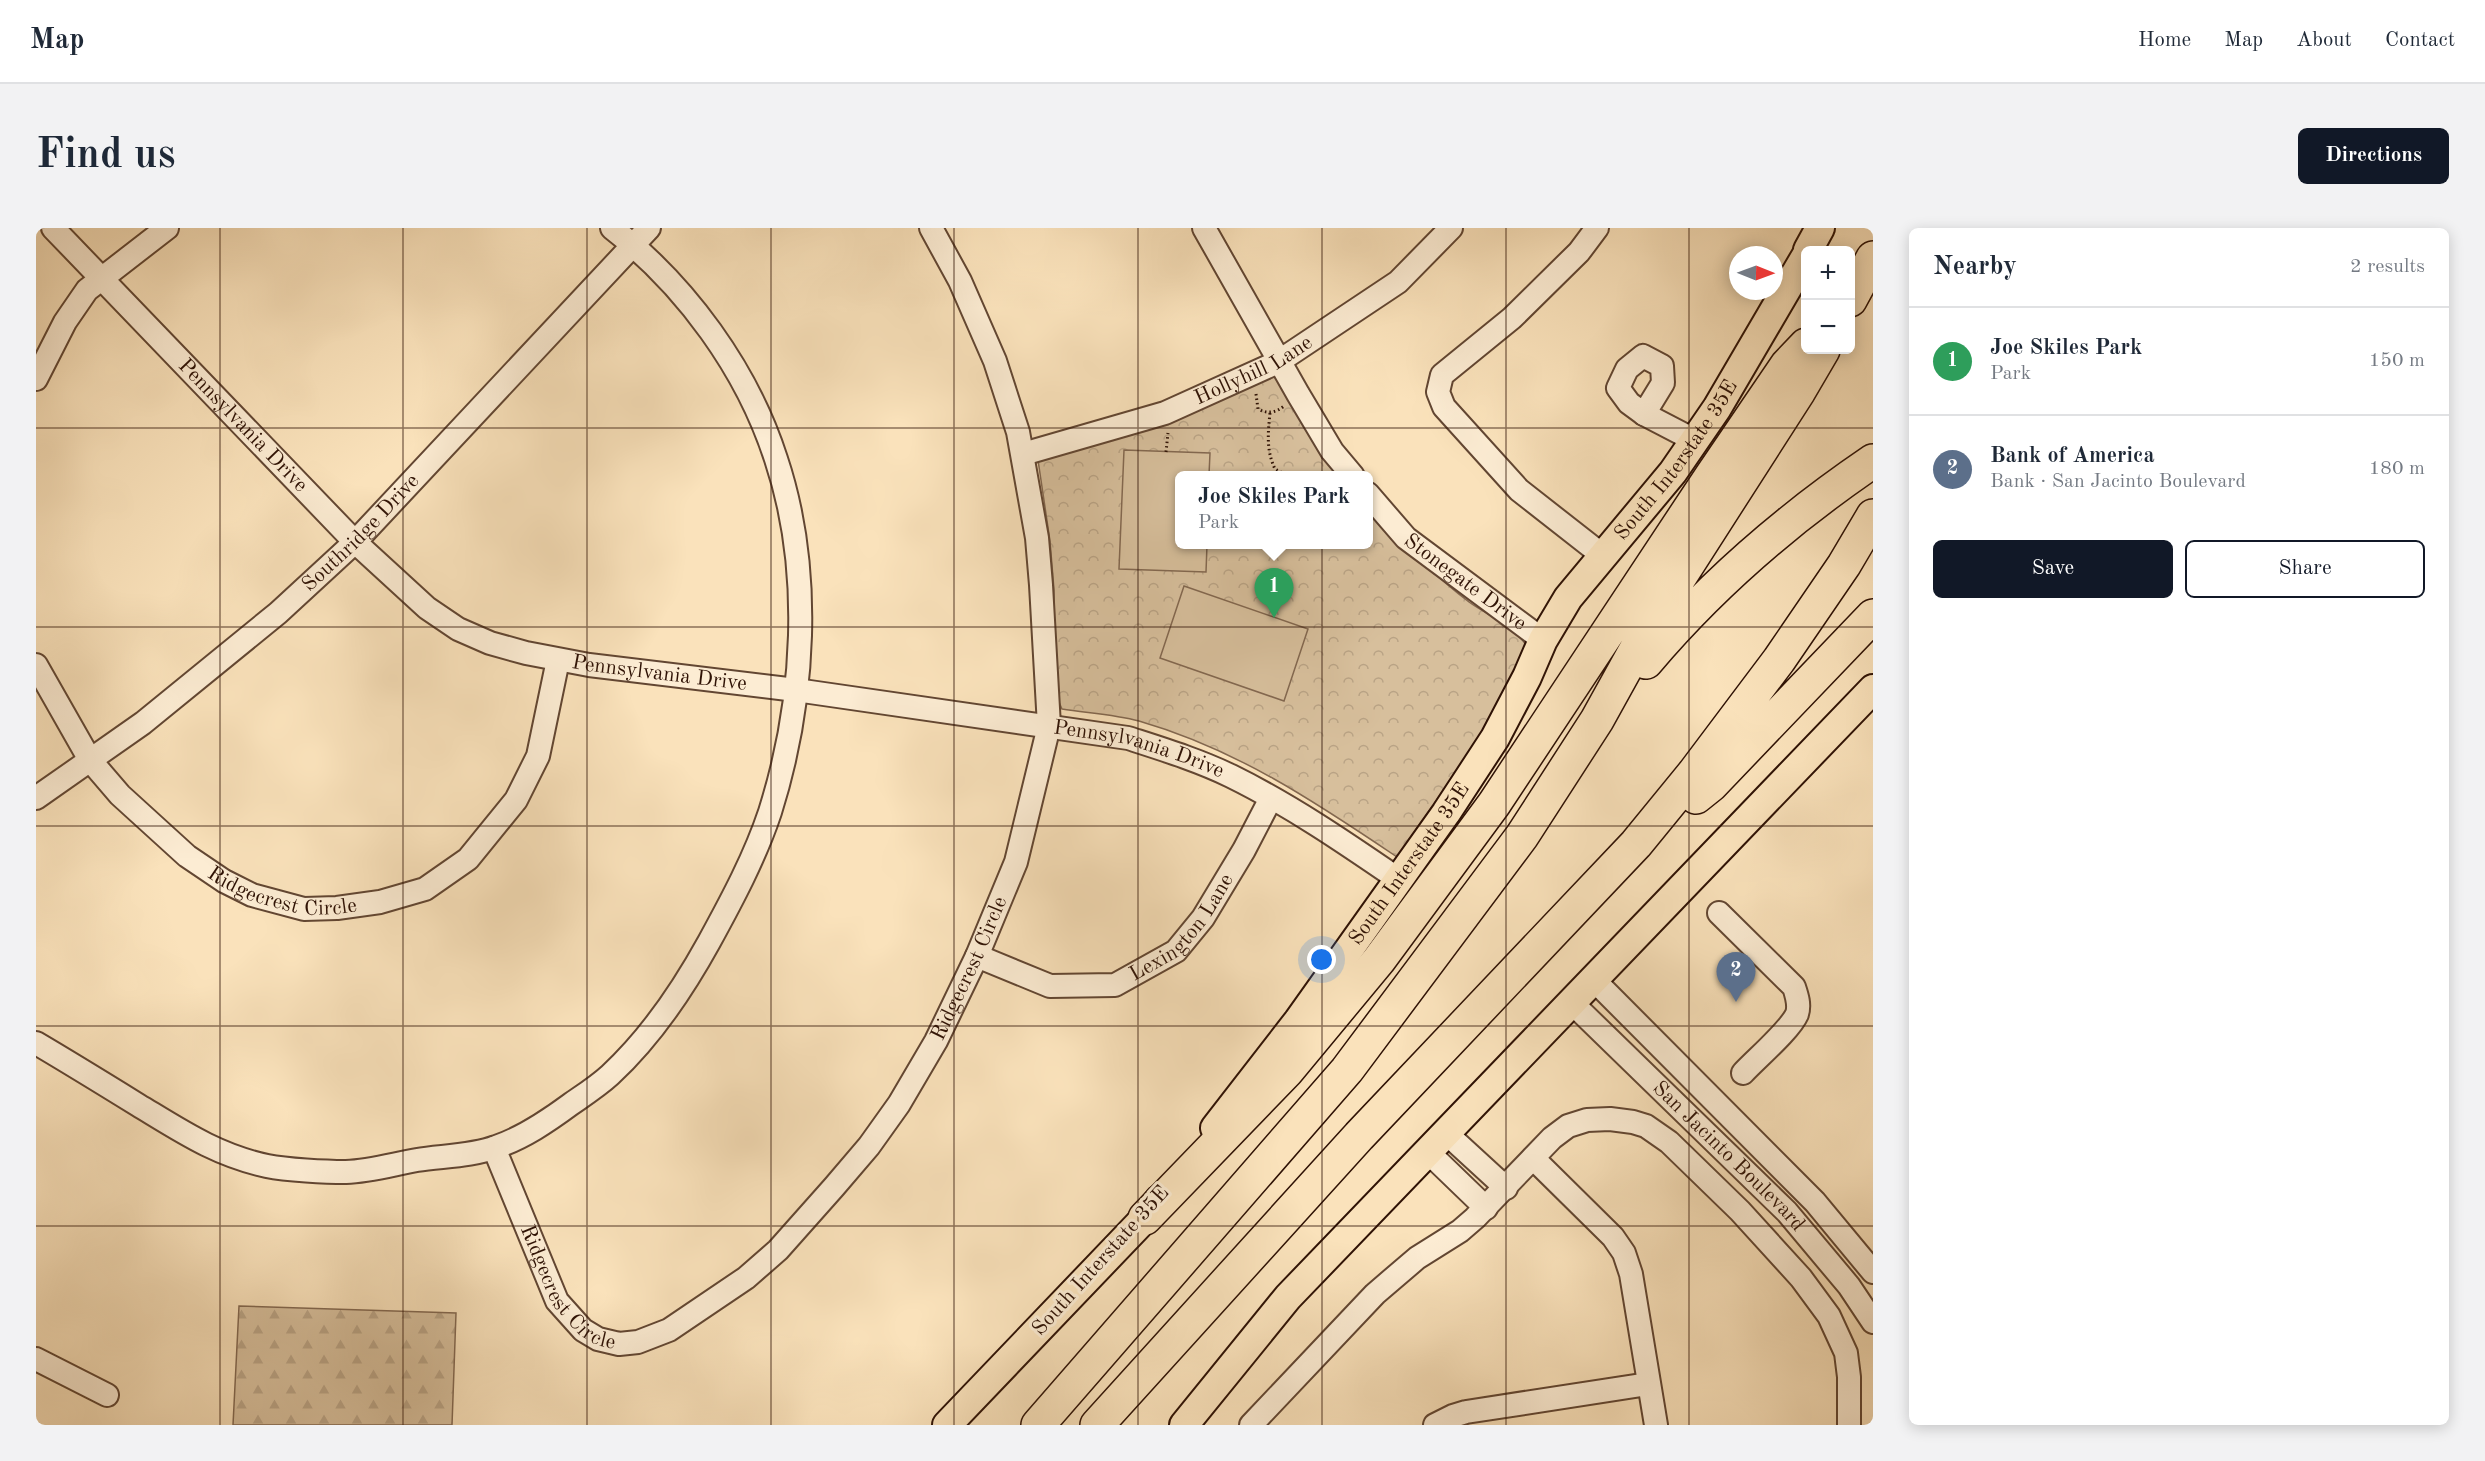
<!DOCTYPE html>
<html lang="en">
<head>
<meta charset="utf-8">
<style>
  :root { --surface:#fff; --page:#f2f2f3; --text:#1f2937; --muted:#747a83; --line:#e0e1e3; --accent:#111827 }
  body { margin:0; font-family:"Old Standard TT",serif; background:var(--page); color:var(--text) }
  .controls { position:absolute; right:18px; top:18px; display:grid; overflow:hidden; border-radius:9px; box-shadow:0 3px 15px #0003 }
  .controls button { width:54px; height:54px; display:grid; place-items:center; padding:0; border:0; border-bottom:2px solid var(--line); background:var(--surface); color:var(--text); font:30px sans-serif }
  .compass { position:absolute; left:1693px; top:18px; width:54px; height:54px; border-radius:50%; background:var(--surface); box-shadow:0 3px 15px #0003; rotate:91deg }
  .you { position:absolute; left:1286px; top:732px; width:21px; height:21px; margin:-15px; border:4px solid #fff; border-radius:50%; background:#1a73e8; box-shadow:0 0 0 9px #1a73e833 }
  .badge { display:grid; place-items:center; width:39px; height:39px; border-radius:50%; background:var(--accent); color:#fff; font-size:20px; font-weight:700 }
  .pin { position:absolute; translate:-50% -50px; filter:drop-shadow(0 2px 3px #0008) }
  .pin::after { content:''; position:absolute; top:32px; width:21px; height:18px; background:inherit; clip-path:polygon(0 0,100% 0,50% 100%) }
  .popup { position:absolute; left:1139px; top:243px; width:198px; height:78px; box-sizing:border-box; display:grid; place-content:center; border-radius:9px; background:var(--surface); filter:drop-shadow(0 2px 4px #0005); font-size:20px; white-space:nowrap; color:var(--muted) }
  .popup b { font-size:22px; color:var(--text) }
  .popup::after { content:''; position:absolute; left:50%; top:100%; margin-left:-12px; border:12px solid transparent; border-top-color:var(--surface) }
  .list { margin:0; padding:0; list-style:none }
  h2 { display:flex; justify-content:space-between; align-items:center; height:78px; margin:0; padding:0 24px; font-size:26px }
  h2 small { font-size:20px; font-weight:400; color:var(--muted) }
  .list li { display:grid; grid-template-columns:39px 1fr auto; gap:18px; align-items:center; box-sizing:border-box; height:108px; padding:0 24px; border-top:2px solid var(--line) }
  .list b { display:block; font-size:22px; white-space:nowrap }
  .list p { margin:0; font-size:20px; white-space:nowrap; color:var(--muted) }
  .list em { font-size:20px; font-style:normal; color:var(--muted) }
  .actions { display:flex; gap:12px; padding:18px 24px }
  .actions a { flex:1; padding:14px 0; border:2px solid var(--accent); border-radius:9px; text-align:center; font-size:21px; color:var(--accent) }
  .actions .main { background:var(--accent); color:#fff }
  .map { position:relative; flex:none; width:1837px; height:1197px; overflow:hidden; border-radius:9px }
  header { display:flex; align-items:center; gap:36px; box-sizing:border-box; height:84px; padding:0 30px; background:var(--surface); border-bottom:2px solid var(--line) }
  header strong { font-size:28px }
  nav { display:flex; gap:33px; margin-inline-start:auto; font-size:21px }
  .intro { display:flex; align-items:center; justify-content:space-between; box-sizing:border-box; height:144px; padding:0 36px }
  h1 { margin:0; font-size:42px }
  .button { padding:15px 27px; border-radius:9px; background:var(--accent); color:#fff; font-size:21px; font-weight:700 }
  main { display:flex; gap:36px; padding:0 36px }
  aside { flex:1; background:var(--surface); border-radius:9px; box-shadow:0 3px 15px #0003 }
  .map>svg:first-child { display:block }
  .forest { fill:url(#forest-firs); stroke:#836850; stroke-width:1.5 }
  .park { fill:url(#park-crowns); stroke:#836850; stroke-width:1.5 }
  .pitch { fill:#d7bf9c; stroke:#836850; stroke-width:1.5 }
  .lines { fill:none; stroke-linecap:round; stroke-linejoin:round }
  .minor-casing { stroke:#624632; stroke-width:26 }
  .major-casing { stroke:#2f1205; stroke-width:32 }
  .highway-casing { stroke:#2f1205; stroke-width:36 }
  .path { stroke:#2f1205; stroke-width:3; stroke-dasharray:1.5 3; stroke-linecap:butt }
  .minor { stroke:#fcecd3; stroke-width:22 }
  .major { stroke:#fae2bb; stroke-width:28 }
  .highway { stroke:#fae2bb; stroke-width:33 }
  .grid { fill:none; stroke:#2f1205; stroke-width:1.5; stroke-opacity:0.55 }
  .labels { text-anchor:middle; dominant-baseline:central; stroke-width:6; stroke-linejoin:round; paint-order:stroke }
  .street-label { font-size:21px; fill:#2f1205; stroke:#fcecd3 }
</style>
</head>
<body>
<header>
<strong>Map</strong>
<nav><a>Home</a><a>Map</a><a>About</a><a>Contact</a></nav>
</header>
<div class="intro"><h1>Find us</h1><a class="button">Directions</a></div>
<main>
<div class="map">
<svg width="1837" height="1197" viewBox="0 0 1837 1197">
  <defs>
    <pattern id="forest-firs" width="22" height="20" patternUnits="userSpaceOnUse" patternTransform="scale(1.5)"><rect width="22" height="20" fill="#d7bf9c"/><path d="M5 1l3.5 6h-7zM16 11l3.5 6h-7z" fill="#b9a385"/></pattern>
    <pattern id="park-crowns" width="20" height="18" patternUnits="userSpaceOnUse" patternTransform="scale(1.5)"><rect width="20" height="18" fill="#d7bf9c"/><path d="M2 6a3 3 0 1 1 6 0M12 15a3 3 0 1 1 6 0" fill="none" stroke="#b9a385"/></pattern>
  </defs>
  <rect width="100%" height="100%" fill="#fae2bb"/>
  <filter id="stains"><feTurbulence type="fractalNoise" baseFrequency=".00333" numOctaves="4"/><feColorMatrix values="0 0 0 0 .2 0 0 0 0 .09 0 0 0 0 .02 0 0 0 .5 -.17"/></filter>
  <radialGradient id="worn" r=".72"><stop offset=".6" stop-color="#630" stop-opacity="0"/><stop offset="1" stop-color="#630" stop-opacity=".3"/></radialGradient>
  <path class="forest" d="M 203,1078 L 420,1085 L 416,1197 L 197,1197 Z"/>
  <path class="park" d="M 1240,146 L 1306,247 L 1144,248 L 1144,316 L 1332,316 L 1333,278 C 1363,312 1396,346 1433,374 C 1455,390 1479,396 1493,422 L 1447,505 L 1361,629 C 1278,573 1200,521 1103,493 C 1078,486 1051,485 1026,481 L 1018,463 L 1018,362 L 1014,313 L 1002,232 Z"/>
  <path class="pitch" d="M 1088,222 L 1174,225 L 1173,247 L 1144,248 L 1144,316 L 1171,317 L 1170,344 L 1083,341 Z
    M 1148,358 L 1272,401 L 1248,473 L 1124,430 Z"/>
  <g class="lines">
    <g class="minor-casing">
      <g id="minor">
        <path id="s1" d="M 17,0 L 319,314 L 391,380 L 422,401 L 454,415 L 490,425 L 553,437 L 760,462 L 1092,510 C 1126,521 1162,532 1195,548 C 1254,577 1308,614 1362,651"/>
        <path d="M 1168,0 L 1262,166 L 1296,223 L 1317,248"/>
        <path d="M 1561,0 L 1543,24 L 1476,90 L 1406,147 L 1402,164 L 1408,179 L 1483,262 L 1566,327"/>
        <path d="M 1607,128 L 1626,138 L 1627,155 L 1608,186 L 1593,175 L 1582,160 L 1591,141 Z"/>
        <path d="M 0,151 L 29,94 L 51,62 L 131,0"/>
        <path d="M 1608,186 L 1658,212"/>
        <path id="s2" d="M 987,226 L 1129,185 L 1242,134 L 1362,54 L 1415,0"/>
        <path id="s3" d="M 1332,266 L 1370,310 L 1507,412"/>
        <path id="s4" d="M 0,437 L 54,532 L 84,567 L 151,628 L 188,653 L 216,667 L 268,681 L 301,680 L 344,674 L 389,661 L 432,631 L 480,572 L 502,528 L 522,432"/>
        <path id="s5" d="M 0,570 L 107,495 L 242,385 L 319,314 L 613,0"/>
        <path d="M 1683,685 L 1758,759 C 1761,768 1764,777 1761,786 C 1754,802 1720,831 1707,845"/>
        <path id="s6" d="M 941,728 L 1014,758 L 1079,757 L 1140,723 L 1167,690 L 1208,622 L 1235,570"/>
        <path d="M 1557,751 L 1779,974 L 1837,1044"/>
        <path id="s7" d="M 1534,773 L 1751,984 L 1813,1058 L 1837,1094"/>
        <path d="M 0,815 C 34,835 68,856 102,877 C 145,903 180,927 231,938 C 251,942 289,944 310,944 C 334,943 358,936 381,932 C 406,928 436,928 460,919 C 487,910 512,893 535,876 C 548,867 562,858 574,847 C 615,809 646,763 673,714 C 696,672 719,629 734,584 C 769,473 777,342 740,231 C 711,141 650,58 576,0"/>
        <path d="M 1410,905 L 1470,960"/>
        <path id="s8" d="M 458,920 L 521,1073 L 547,1102 L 562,1111 L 583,1116 L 602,1114 L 633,1102 L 710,1050 L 742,1022 L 798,959 L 833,918 L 863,876 L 900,813 L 941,728 L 980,634 L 1013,498 L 1005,357 L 1001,310 L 982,204 L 959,133 L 924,53 L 895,0"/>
        <path d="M 1393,925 L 1450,980"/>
        <path d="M 1497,930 L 1577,1009 L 1588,1025 L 1595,1046 L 1620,1197"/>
        <path d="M 0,1131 L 71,1167"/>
        <path d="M 1215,1197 L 1339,1066 L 1381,1030 L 1424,1003 L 1439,990 L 1516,910 L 1532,898 L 1551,892 L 1574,891 L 1597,894 L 1610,898 L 1633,914 L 1704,983 L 1765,1050 L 1793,1088 L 1810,1125 L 1813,1149 L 1813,1197"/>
        <path d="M 1399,1197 L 1417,1188 L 1430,1184 L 1612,1156"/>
      </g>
    </g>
    <g class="major-casing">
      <g id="major">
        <path d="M 1772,22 L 1784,0"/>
        <path id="s9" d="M 1179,900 L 1262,793 L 1410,585 L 1459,510 L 1491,449 L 1507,412 L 1532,370 L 1637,244 L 1681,180 L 1770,28"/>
        <path d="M 911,1197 L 1109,990 L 1123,972"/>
        <path d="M 1148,1197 L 1252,1069 L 1837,461"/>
      </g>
    </g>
    <g class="highway-casing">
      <path id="highway" d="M 1814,72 L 1837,30
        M 1610,434 C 1676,356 1753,290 1837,233
        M 1660,569 L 1675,557 L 1837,388
        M 1109,990 L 1251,843 L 1343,732 L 1458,576 L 1676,247 L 1751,137 L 1770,117
        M 1002,1197 L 1311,842 L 1486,608 L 1561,492 L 1618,389 L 1763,163 L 1787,122
        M 1061,1197 L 1323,908 L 1600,616 L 1658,545 L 1743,432 L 1808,337 L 1837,288"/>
    </g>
    <path class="path" d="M 1220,166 L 1222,181 C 1231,186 1240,185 1248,178
      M 1234,185 C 1232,205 1230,222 1239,241 L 1252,248
      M 1130,224 L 1132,205"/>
    <use href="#minor" class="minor"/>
    <use href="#major" class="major"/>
    <use href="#highway" class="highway"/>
  </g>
  <path class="grid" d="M 184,0 L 184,1197M 367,0 L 367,1197M 551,0 L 551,1197M 735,0 L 735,1197M 918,0 L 918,1197M 1102,0 L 1102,1197M 1286,0 L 1286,1197M 1470,0 L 1470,1197M 1653,0 L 1653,1197M 0,200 L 1837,200M 0,399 L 1837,399M 0,598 L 1837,598M 0,798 L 1837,798M 0,998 L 1837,998"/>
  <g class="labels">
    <g class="street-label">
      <text stroke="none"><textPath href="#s2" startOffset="246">Hollyhill Lane</textPath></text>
      <text stroke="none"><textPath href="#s1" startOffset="274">Pennsylvania Drive</textPath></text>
      <text stroke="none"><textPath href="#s9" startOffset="814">South Interstate 35E</textPath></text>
      <text stroke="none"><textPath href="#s5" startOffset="420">Southridge Drive</textPath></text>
      <text stroke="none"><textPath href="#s3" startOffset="132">Stonegate Drive</textPath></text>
      <text stroke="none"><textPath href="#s1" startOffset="778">Pennsylvania Drive</textPath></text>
      <text stroke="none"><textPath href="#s1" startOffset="1264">Pennsylvania Drive</textPath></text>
      <text stroke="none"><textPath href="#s9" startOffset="328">South Interstate 35E</textPath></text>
      <text stroke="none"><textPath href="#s4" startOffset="351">Ridgecrest Circle</textPath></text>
      <text stroke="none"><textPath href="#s6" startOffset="234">Lexington Lane</textPath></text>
      <text stroke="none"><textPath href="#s8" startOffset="774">Ridgecrest Circle</textPath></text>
      <text stroke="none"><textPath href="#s7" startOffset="222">San Jacinto Boulevard</textPath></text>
      <text transform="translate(1065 1033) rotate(-48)">South Interstate 35E</text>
      <text stroke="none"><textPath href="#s8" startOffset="162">Ridgecrest Circle</textPath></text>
    </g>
  </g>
  <rect width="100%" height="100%" filter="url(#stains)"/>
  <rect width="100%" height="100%" fill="url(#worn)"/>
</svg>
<div class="controls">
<button>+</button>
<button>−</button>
</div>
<svg class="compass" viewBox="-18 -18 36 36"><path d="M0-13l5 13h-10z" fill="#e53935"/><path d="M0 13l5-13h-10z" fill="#747a83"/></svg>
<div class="you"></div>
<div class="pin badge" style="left:1238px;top:390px;background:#2e9e5b">1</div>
<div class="popup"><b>Joe Skiles Park</b>Park</div>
<div class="pin badge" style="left:1700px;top:774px;background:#5c6f8a">2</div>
</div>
<aside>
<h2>Nearby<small>2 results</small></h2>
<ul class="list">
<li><span class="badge" style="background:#2e9e5b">1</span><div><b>Joe Skiles Park</b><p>Park</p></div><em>150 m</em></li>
<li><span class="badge" style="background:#5c6f8a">2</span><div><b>Bank of America</b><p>Bank · San Jacinto Boulevard</p></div><em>180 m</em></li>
</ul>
<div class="actions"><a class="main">Save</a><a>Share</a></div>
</aside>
</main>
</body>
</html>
